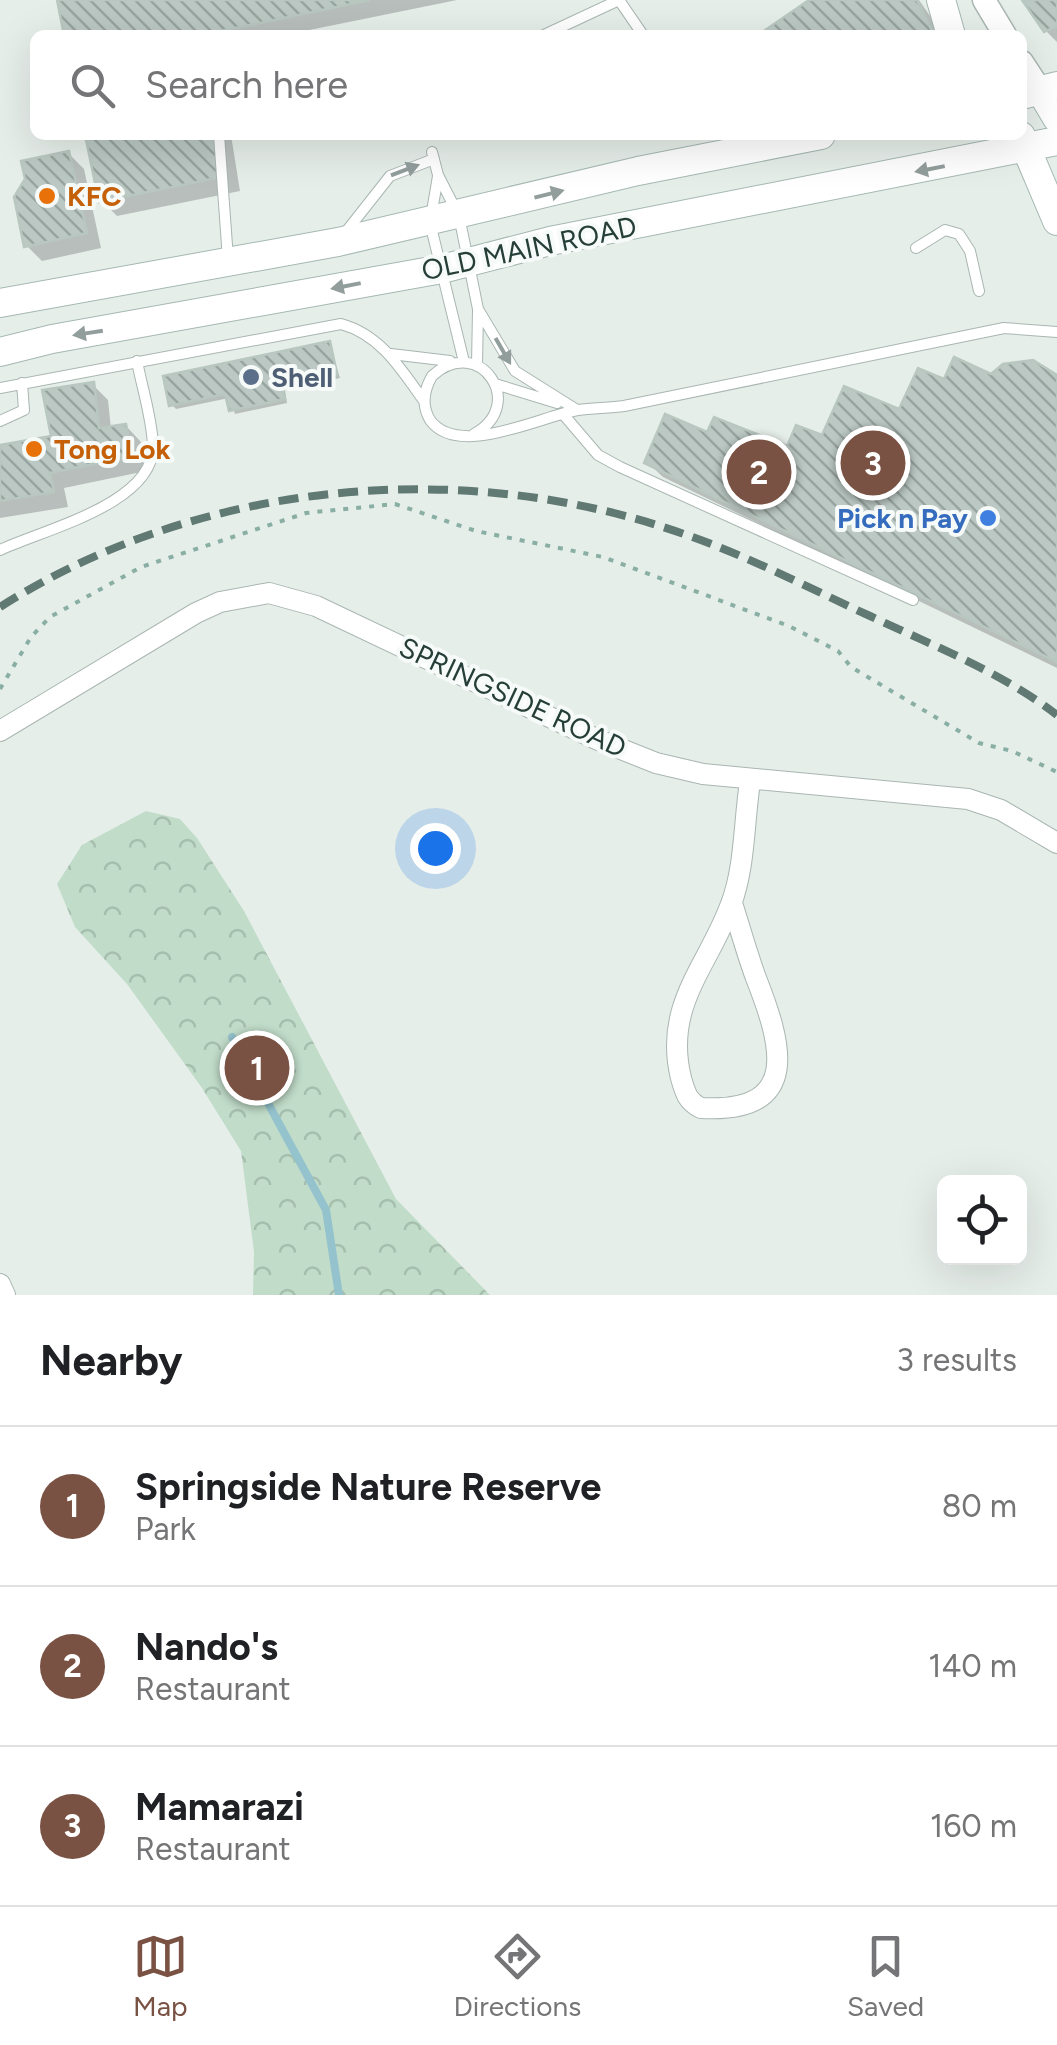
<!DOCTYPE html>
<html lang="en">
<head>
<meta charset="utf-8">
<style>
  :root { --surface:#fff; --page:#f6f6f6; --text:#202124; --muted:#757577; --line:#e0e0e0; --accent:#795244 }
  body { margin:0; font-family:Figtree,sans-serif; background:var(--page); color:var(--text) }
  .controls { position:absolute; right:30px; bottom:30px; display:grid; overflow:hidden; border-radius:15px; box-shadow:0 10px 40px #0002 }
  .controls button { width:90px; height:90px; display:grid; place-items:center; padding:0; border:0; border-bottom:2px solid var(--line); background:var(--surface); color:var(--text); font:50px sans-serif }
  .you { position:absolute; left:435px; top:848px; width:35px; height:35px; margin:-25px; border:8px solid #fff; border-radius:50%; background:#1a73e8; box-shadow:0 0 0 15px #1a73e833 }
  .badge { display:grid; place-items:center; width:65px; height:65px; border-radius:50%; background:var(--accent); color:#fff; font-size:32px; font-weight:700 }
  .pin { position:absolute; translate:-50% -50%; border:5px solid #fff; box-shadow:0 2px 10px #0006 }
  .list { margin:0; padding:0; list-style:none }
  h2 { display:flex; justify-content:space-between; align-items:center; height:130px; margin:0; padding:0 40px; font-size:42px }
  h2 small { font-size:32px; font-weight:400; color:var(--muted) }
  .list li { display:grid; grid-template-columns:65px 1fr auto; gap:30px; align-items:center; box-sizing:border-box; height:160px; padding:0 40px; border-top:2px solid var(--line) }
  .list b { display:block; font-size:38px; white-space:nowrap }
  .list p { margin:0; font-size:32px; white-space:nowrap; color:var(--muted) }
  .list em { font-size:32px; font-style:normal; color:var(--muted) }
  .icon { flex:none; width:55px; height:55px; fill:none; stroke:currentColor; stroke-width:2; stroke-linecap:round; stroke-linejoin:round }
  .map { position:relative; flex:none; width:1057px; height:1295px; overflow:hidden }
  .search { position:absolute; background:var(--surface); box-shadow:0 10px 40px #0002; left:30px; right:30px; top:30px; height:110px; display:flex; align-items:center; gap:25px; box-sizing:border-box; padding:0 35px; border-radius:15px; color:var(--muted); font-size:38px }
  .sheet { height:610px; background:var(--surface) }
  nav { display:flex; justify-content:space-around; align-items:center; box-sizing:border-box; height:140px; border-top:2px solid var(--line); background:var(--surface); font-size:28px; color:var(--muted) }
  nav a { display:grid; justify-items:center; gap:5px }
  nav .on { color:var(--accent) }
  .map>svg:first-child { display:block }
  .park { fill:url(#park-crowns) }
  .shadow { fill:#0003 }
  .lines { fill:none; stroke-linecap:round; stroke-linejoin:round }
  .stream { stroke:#94c3cd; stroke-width:8 }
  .building { fill:url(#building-back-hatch); stroke:#b9c7c1; stroke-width:2.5 }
  .service-casing { stroke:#a9b6b1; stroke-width:12 }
  .minor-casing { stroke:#a9b6b1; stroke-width:22 }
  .tertiary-casing { stroke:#a9b6b1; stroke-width:25 }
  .secondary-casing { stroke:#a5b8b2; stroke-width:30 }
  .path { stroke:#89aea4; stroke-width:4; stroke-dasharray:5 8; stroke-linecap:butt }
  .service { stroke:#fff; stroke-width:10 }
  .minor { stroke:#fff; stroke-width:20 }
  .tertiary { stroke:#fff; stroke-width:22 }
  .secondary { stroke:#fff; stroke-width:28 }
  .rail { stroke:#617973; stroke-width:8; stroke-dasharray:20 10; stroke-linecap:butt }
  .oneway { fill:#929e9c }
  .food-dot { fill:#e8710a; stroke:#f6faf8; stroke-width:4 }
  .service-dot { fill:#5c6f8a; stroke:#f6faf8; stroke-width:4 }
  .shop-dot { fill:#3f7fe0; stroke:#f6faf8; stroke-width:4 }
  .labels { text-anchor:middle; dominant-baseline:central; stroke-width:8; stroke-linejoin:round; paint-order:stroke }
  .food-label { font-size:28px; font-weight:bold; fill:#c56008; stroke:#f6faf8; text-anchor:start }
  .street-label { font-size:28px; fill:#263e38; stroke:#f6faf8 }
  .service-label { font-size:28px; font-weight:bold; fill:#4e5e75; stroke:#f6faf8; text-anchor:start }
  .shop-label { font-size:28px; font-weight:bold; fill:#366cbe; stroke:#f6faf8; text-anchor:end }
</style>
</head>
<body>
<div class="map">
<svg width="1057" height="1295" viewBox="0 0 1057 1295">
  <defs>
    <pattern id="park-crowns" width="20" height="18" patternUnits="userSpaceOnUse" patternTransform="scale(2.5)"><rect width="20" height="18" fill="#c1dcc9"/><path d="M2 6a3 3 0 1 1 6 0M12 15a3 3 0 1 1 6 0" fill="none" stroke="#a6bead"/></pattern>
    <pattern id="building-back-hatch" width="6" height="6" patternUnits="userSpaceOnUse" patternTransform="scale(2.5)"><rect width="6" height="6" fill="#bbc8c3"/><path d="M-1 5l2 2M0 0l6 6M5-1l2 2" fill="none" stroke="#98a49f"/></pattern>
  </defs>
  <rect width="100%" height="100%" fill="#e6eeea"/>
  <path class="park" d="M 146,811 L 180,819 L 197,838 L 244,911 L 396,1199 L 490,1295 L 253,1295 L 254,1252 L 241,1151 L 202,1088 L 127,984 L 75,927 L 57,884 L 82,845 Z"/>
  <path class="shadow" d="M 59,0 L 457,0 L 285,35 L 67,35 Z
    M 813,0 L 919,0 L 943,35 L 763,35 Z
    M 1025,0 L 1057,0 L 1057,42 L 1046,31 Z
    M 88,135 L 231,135 L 240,191 L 117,216 L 101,200 Z
    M 68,153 L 84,169 L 101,248 L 42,261 L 27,246 Z
    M 330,344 L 340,378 L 285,390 L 287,403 L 235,414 L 229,398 L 176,409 L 172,405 Z
    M 991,376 L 1057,378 L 1057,668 L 663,477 L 647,462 L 708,435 L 788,450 L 900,412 L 945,382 Z
    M 93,385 L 108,400 L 111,429 L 126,426 L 141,442 L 146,471 L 64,488 L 68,507 L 0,518 L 0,448 L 53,438 Z"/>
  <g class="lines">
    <path class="stream" d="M 232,1037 L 326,1210 L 339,1295"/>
  </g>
  <path class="building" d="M 57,0 L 370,0 L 202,35 L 64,35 Z
    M 809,0 L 917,0 L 932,31 L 931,35 L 758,35 Z
    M 1022,0 L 1057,0 L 1057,26 L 1044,32 Z
    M 85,135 L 219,135 L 226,176 L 99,202 Z
    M 69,151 L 87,233 L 24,247 L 14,197 L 25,179 L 21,161 Z
    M 330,341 L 337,374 L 282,386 L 285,399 L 229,411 L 225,394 L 169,406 L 163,376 Z
    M 954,357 L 991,374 L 1003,364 L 1033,360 L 1057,375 L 1057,662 L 644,463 L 665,414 L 707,432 L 714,417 L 787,446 L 796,425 L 822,435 L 844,386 L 899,409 L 918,368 L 944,379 Z
    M 94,382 L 99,428 L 126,424 L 132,456 L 50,473 L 54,492 L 0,501 L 0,445 L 51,436 L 42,390 Z"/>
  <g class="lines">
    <g class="service-casing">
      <path id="service" d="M 619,0 L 643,35
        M 544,35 L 619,0
        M 219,135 L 228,259
        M 432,152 L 438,175 L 459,216 L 478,309 L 515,371 L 577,410
        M 438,176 L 430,223 L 464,362
        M 345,233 L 390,176 L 434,159
        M 916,248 L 945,230 L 959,234 L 970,251 L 979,291
        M 391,354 L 450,361
        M 477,365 L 478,310
        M 495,384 L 557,403
        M 0,388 L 341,324 C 381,335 401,369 424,401
        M 563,414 L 598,455 L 620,467 L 913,600
        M 0,421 L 24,410 L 22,383
        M 474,434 C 528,405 480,333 432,376 C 424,390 421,405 430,420 C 458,459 541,416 578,410 C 593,408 609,408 624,406 L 1004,328 L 1057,332
        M 0,550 C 42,530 154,504 153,446 C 152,418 142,388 137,361"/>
    </g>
    <g class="minor-casing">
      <path id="minor" d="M 0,731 L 196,613 L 220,602 L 269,593 L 316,606 L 596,739 L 656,763 L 703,774 L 968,799 L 1001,810 L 1057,843
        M 732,903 C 740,928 747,954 756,978 C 781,1042 804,1114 701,1108 C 687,1101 685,1092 681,1078 C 663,1005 709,965 731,904 C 745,868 744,820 750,782
        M 0,1284 L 5,1295"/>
    </g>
    <g class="tertiary-casing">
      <path id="tertiary" d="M 984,0 L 1005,35
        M 1022,62 L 1041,91"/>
    </g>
    <g class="secondary-casing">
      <path id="secondary" d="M 941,0 L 951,35
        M 1041,91 L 1057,118
        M 1022,95 L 1057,86
        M 1021,136 L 1057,221
        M 0,303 L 338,242 L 638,171 L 821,135
        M 0,352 L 52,339 L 442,269 L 550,241 L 1057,141"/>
    </g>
    <path class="path" d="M 0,689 L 31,637 L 50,617 L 141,567 L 306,513 L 395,504 L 476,531 L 603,557 L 789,626 L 838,651 L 851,667 L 979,743 L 1012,751 L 1057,772"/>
    <use href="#service" class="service"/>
    <use href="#minor" class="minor"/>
    <use href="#tertiary" class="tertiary"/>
    <use href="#secondary" class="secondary"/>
    <path class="rail" d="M 0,607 C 200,480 462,456 684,534 C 748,556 809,588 870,616 C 934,646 1001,672 1057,715"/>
  </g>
  <defs><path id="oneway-solid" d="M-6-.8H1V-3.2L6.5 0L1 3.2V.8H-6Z" transform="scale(2.5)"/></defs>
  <g class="oneway">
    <use href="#oneway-solid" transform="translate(930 169) rotate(169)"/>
    <use href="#oneway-solid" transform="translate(405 170) rotate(-21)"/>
    <use href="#oneway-solid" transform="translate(549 194) rotate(-14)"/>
    <use href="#oneway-solid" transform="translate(346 286) rotate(169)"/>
    <use href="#oneway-solid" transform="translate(88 333) rotate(171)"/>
    <use href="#oneway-solid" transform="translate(503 351) rotate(60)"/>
  </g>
  <g class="food-dot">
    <circle cx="47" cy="196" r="10"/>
    <circle cx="34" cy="449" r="10"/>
  </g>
  <circle class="service-dot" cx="251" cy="377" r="10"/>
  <circle class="shop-dot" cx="988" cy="518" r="10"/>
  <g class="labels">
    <g class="food-label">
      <text x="67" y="196">KFC</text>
      <text x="54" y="449">Tong Lok</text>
    </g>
    <g class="street-label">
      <text transform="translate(529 248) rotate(-12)">OLD MAIN ROAD</text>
      <text transform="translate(513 697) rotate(25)">SPRINGSIDE ROAD</text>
    </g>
    <g class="service-label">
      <text x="271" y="377">Shell</text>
    </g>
    <g class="shop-label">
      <text x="968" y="518">Pick n Pay</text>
    </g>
  </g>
</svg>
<div class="controls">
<button><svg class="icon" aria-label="locate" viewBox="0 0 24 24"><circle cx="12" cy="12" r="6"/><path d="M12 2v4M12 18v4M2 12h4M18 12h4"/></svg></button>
</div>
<div class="you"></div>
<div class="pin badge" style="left:257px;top:1068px">1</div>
<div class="pin badge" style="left:759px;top:472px">2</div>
<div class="pin badge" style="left:873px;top:463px">3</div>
<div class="search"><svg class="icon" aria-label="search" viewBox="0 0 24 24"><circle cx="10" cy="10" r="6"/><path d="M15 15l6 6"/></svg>Search here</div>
</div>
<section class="sheet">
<h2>Nearby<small>3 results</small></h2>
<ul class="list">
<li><span class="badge">1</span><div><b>Springside Nature Reserve</b><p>Park</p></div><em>80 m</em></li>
<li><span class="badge">2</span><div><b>Nando's</b><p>Restaurant</p></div><em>140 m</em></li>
<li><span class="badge">3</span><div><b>Mamarazi</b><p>Restaurant</p></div><em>160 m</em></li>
</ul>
</section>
<nav>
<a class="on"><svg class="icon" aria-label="map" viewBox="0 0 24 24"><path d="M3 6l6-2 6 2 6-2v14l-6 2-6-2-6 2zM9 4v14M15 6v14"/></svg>Map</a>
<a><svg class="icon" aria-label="directions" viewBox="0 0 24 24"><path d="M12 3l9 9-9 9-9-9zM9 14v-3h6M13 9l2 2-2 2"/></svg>Directions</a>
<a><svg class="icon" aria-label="saved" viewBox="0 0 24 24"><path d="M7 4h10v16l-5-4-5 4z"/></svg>Saved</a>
</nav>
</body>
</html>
